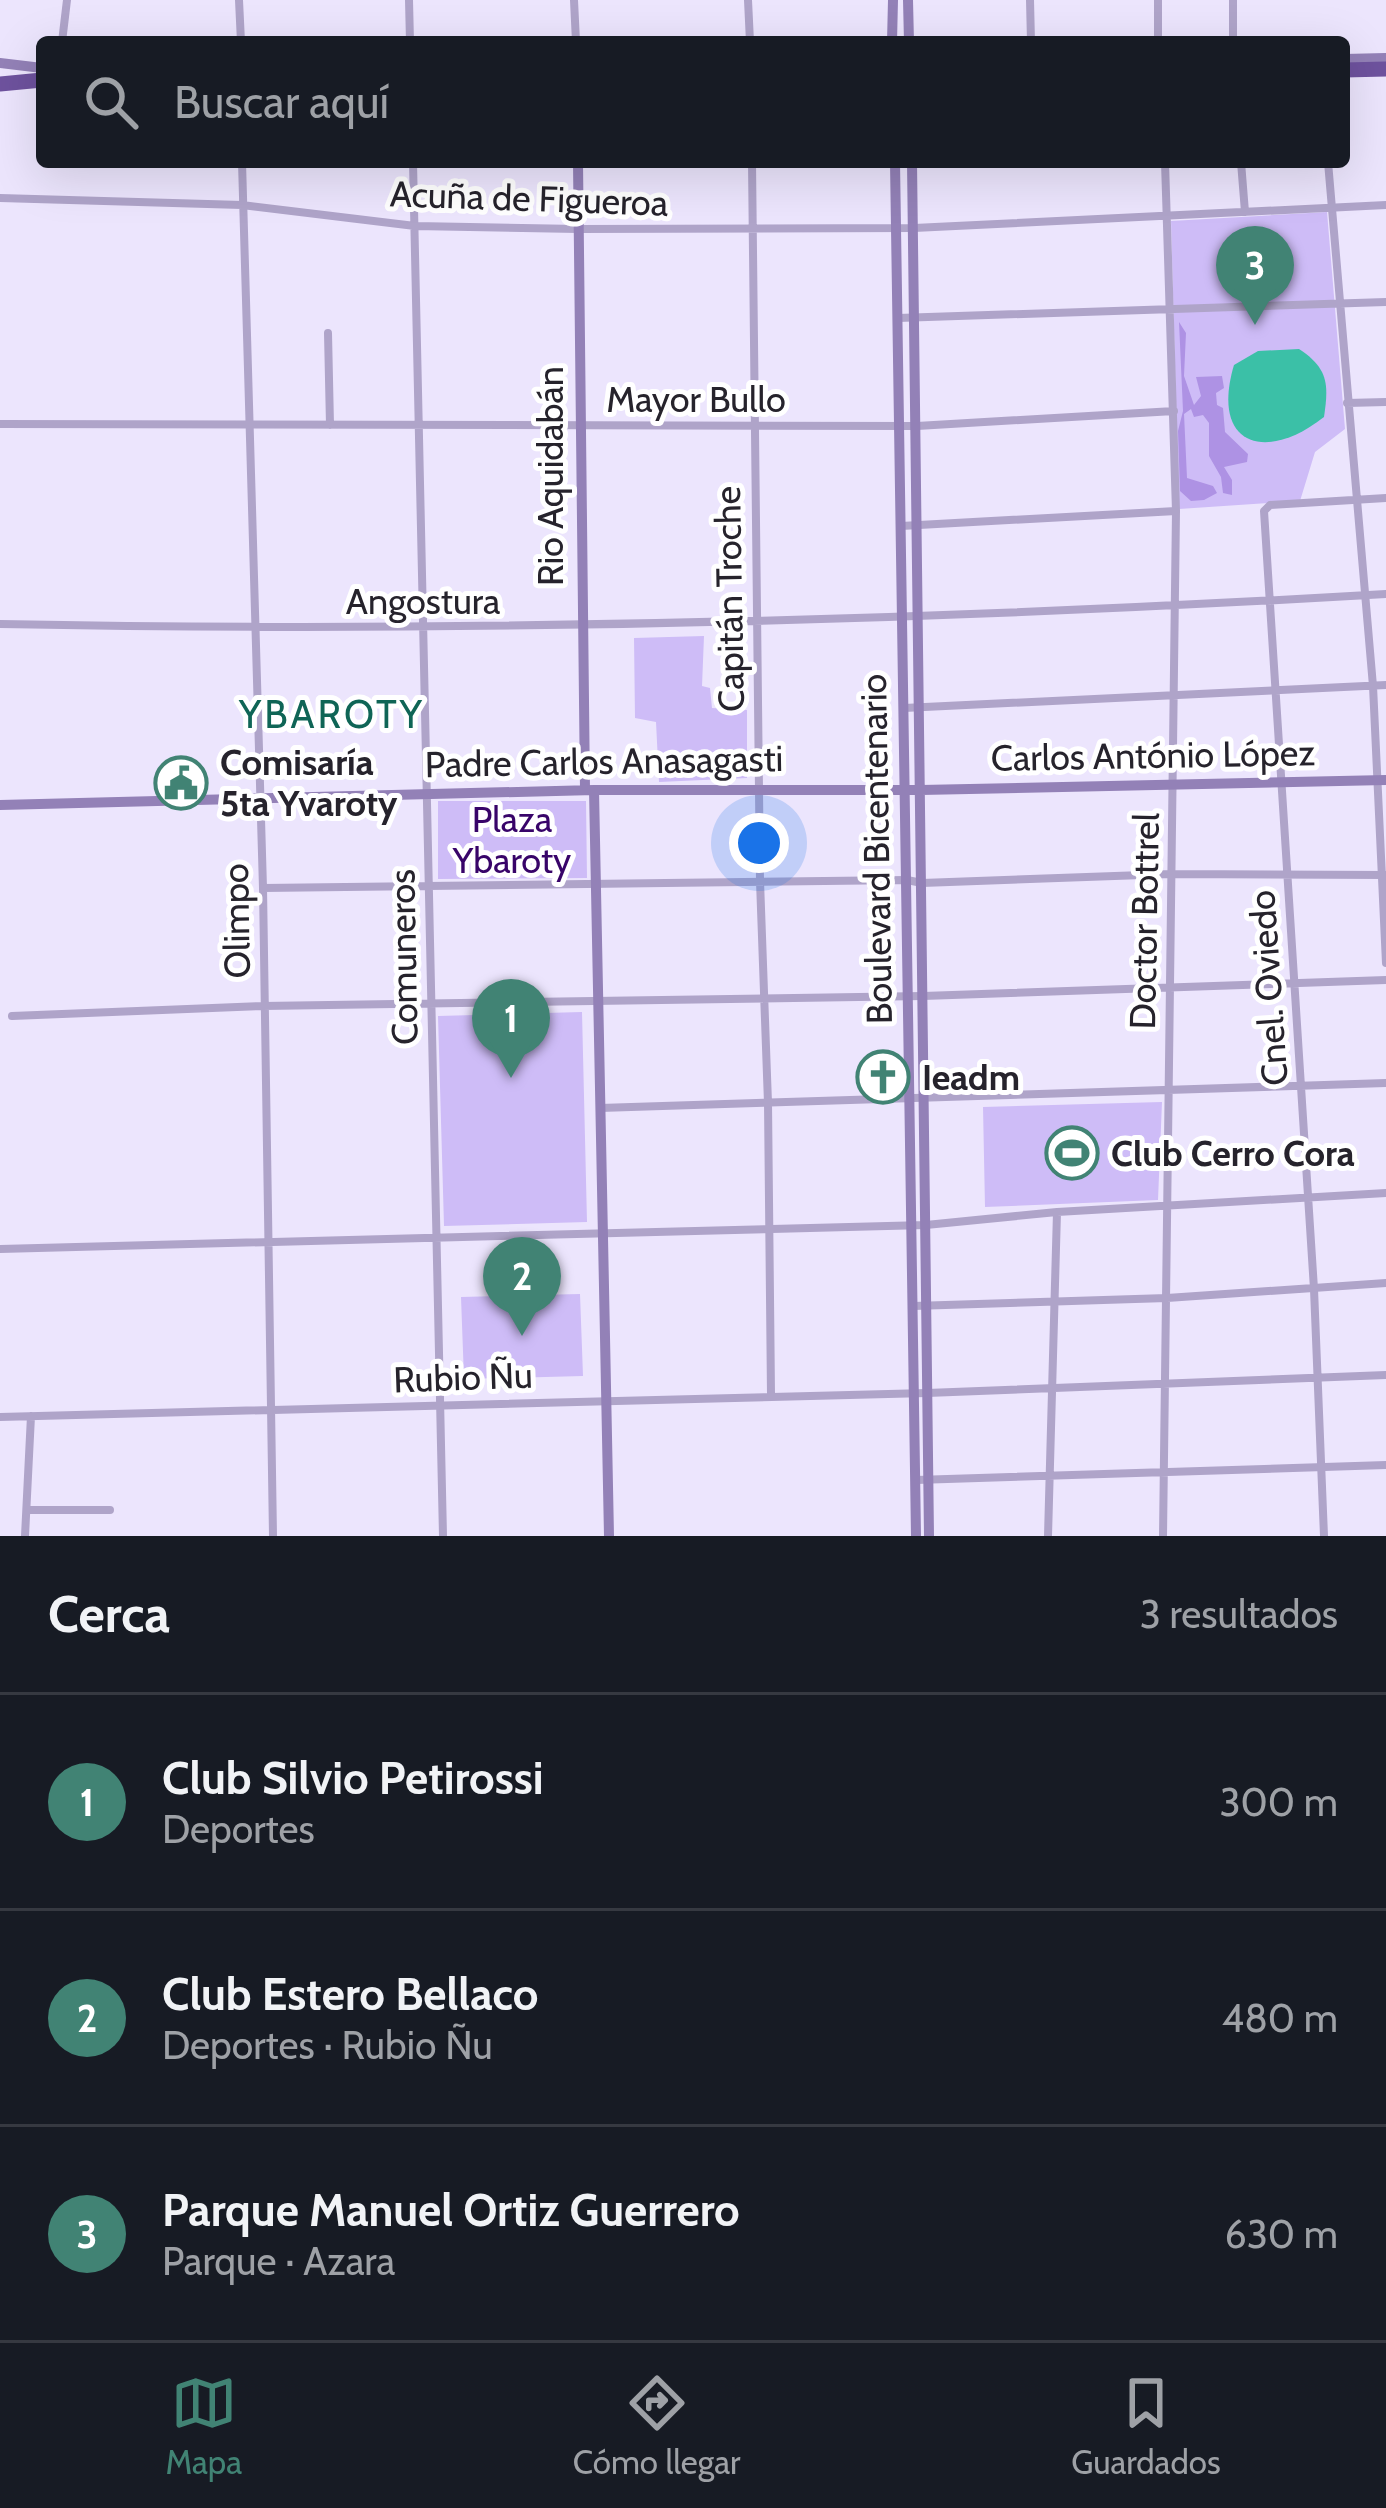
<!DOCTYPE html>
<html lang="es">
<head>
<meta charset="utf-8">
<style>
  :root { --surface:#171b24; --page:#242831; --text:#f1f3f6; --muted:#9ea1a6; --line:#363941; --accent:#418374 }
  body { margin:0; font-family:Cabin,sans-serif; background:var(--page); color:var(--text) }
  .you { position:absolute; left:759px; top:843px; width:42px; height:42px; margin:-30px; border:9px solid #fff; border-radius:50%; background:#1a73e8; box-shadow:0 0 0 18px #1a73e833 }
  .badge { display:grid; place-items:center; width:78px; height:78px; border-radius:50%; background:var(--accent); color:#fff; font-size:39px; font-weight:700 }
  .pin { position:absolute; translate:-50% -99px; filter:drop-shadow(0 3px 6px #0008) }
  .pin::after { content:''; position:absolute; top:63px; width:42px; height:36px; background:inherit; clip-path:polygon(0 0,100% 0,50% 100%) }
  .list { margin:0; padding:0; list-style:none }
  h2 { display:flex; justify-content:space-between; align-items:center; height:156px; margin:0; padding:0 48px; font-size:51px }
  h2 small { font-size:39px; font-weight:400; color:var(--muted) }
  .list li { display:grid; grid-template-columns:78px 1fr auto; gap:36px; align-items:center; box-sizing:border-box; height:216px; padding:0 48px; border-top:3px solid var(--line) }
  .list b { display:block; font-size:45px; white-space:nowrap }
  .list p { margin:0; font-size:39px; white-space:nowrap; color:var(--muted) }
  .list em { font-size:39px; font-style:normal; color:var(--muted) }
  .icon { flex:none; width:66px; height:66px; fill:none; stroke:currentColor; stroke-width:2; stroke-linecap:round; stroke-linejoin:round }
  .map { position:relative; flex:none; width:1386px; height:1536px; overflow:hidden }
  .search { position:absolute; background:var(--surface); box-shadow:0 12px 48px #0002; left:36px; right:36px; top:36px; height:132px; display:flex; align-items:center; gap:30px; box-sizing:border-box; padding:0 42px; border-radius:12px; color:var(--muted); font-size:45px }
  .sheet { height:804px; background:var(--surface) }
  nav { display:flex; justify-content:space-around; align-items:center; box-sizing:border-box; height:168px; border-top:3px solid var(--line); background:var(--surface); font-size:33px; color:var(--muted) }
  nav a { display:grid; justify-items:center; gap:6px }
  nav .on { color:var(--accent) }
  .map>svg:first-child { display:block }
  .green { fill:#cebcf7 }
  .forest { fill:#ae92e4 }
  .water { fill:#3bc0a7 }
  .lines { fill:none; stroke-linecap:round; stroke-linejoin:round }
  .street { stroke:#afa4c9; stroke-width:8 }
  .secondary { stroke:#9381b7; stroke-width:10 }
  .highway { stroke:#6e529e; stroke-width:15 }
  .labels { text-anchor:middle; dominant-baseline:central; stroke-width:10; stroke-linejoin:round; paint-order:stroke }
  .street-label { font-size:36px; fill:#26232c; stroke:#fff }
  .poi-label { font-size:36px; font-weight:bold; fill:#26232c; stroke:#fff; text-anchor:start }
  .park-label { font-size:36px; fill:#380469; stroke:#fff }
  .neighbourhood-label { font-size:39px; letter-spacing:3px; fill:#0f6556; stroke:#fff }
</style>
</head>
<body>
<div class="map">
<svg width="1386" height="1536" viewBox="0 0 1386 1536">
  <rect width="100%" height="100%" fill="#ece5fd"/>
  <path class="green" d="M 1327,212 L 1345,429 L 1315,452 L 1300,501 L 1179,509 L 1171,221 Z
    M 704,636 L 702,686 L 710,688 L 712,708 L 747,710 L 747,778 L 659,782 L 656,722 L 635,718 L 634,638 Z
    M 438,801 L 586,801 L 587,878 L 438,879 Z
    M 582,1012 L 587,1222 L 444,1226 L 438,1016 Z
    M 1162,1102 L 1158,1200 L 985,1207 L 983,1107 Z
    M 580,1294 L 583,1376 L 464,1379 L 461,1297 Z"/>
  <path class="forest" d="M 1179,322 L 1186,333 L 1184,376 L 1194,405 L 1201,396 L 1196,377 L 1222,376 L 1224,388 L 1216,393 L 1217,405 L 1223,408 L 1225,432 L 1248,454 L 1247,462 L 1224,467 L 1232,480 L 1232,495 L 1223,493 L 1221,477 L 1209,456 L 1209,423 L 1203,415 L 1194,417 L 1191,409 L 1184,414 L 1187,478 L 1213,486 L 1217,493 L 1204,500 L 1191,501 L 1180,491 L 1178,431 L 1183,411 Z"/>
  <path class="water" d="M 1299,349 C 1328,368 1329,384 1324,417 C 1266,463 1210,446 1234,365 L 1258,351 Z"/>
  <g class="lines">
    <path class="street" d="M 239,0 L 241,42
      M 409,0 L 410,42
      M 574,0 L 576,42
      M 748,0 L 750,42
      M 1030,0 L 1031,42
      M 1158,0 L 1158,42
      M 1233,0 L 1233,42
      M 62,42 L 67,0
      M 242,162 L 263,888 L 273,1536
      M 413,162 L 443,1536
      M 752,162 L 760,881 L 768,1103 L 771,1395
      M 1241,162 L 1245,212
      M 1328,162 L 1373,686 L 1386,963
      M 0,198 L 242,205 L 415,226 L 578,229 L 914,228 L 1386,205
      M 898,318 L 1386,302
      M 328,333 L 330,425
      M 1347,403 L 1386,402
      M 0,424 L 917,426 L 1174,411
      M 901,526 L 1176,511
      M 0,624 C 465,633 922,621 1386,594
      M 904,708 L 1386,685
      M 263,888 L 907,880 L 922,883 L 1171,874 L 1386,875
      M 12,1016 L 263,1006 L 923,996 L 1386,980
      M 600,1108 L 1386,1083
      M 0,1249 L 926,1225 L 1057,1212 L 1386,1193
      M 913,1306 L 1167,1298 L 1386,1283
      M 0,1417 L 927,1393 L 1386,1375
      M 916,1480 L 1386,1465
      M 27,1510 L 110,1510
      M 25,1536 L 31,1416
      M 1048,1536 L 1057,1212
      M 1163,1536 L 1176,511 L 1165,162
      M 1324,1536 L 1314,1289 L 1264,511 L 1270,505 L 1386,498"/>
    <path class="secondary" d="M 908,0 L 909,42
      M 892,42 L 893,0
      M 1344,59 L 1386,58
      M 0,63 L 42,68
      M 578,162 L 585,790
      M 895,162 L 916,1536
      M 912,162 L 929,1536
      M 594,790 L 609,1536
      M 0,805 L 594,790 L 921,790 L 1386,780"/>
    <path class="highway" d="M 1344,70 L 1386,69
      M 0,84 L 42,80"/>
  </g>
  <defs>
    <g id="civic-ring" transform="scale(2.7)"><circle r="9.5" fill="#fff" stroke="#418374" stroke-width="1.5"/><path d="M-.6-6.5H3V-4.5H.6V-3L4-1V1h2V6H-6V1h2V-1L-.6-3ZM-1.2 2.5V6h2.4V2.5Z" fill="#418374"/></g>
    <g id="church-ring" transform="scale(2.7)"><circle r="9.5" fill="#fff" stroke="#418374" stroke-width="1.5"/><path d="M-1.2-6h2.4v3.5h3.3v2.4h-3.3V6h-2.4V-.1h-3.3v-2.4h3.3Z" fill="#418374"/></g>
    <g id="stadium-ring" transform="scale(2.7)"><circle r="9.5" fill="#fff" stroke="#418374" stroke-width="1.5"/><path d="M0-5a6.5 5 0 1 0 0 10a6.5 5 0 1 0 0-10ZM-3.5-1.8h7v3.6h-7Z" fill="#418374"/></g>
  </defs>
  <g fill-rule="evenodd">
    <use href="#civic-ring" x="181" y="783"/>
    <use href="#church-ring" x="883" y="1077"/>
    <use href="#stadium-ring" x="1072" y="1153"/>
  </g>
  <g class="labels">
    <g class="street-label">
      <text transform="translate(529 198) rotate(2)">Acuña de Figueroa</text>
      <text x="696" y="399">Mayor Bullo</text>
      <text transform="translate(550 476) rotate(-90)">Rio Aquidabán</text>
      <text transform="translate(729 599) rotate(-91)">Capitán Troche</text>
      <text x="423" y="601">Angostura</text>
      <text transform="translate(1153 755) rotate(-1)">Carlos António López</text>
      <text transform="translate(604 761) rotate(-1)">Padre Carlos Anasagasti</text>
      <text transform="translate(876 849) rotate(-91)">Boulevard Bicentenario</text>
      <text transform="translate(236 921) rotate(-91)">Olimpo</text>
      <text transform="translate(1144 921) rotate(-89)">Doctor Bottrel</text>
      <text transform="translate(403 957) rotate(-91)">Comuneros</text>
      <text transform="translate(1268 988) rotate(-94)">Cnel. Oviedo</text>
      <text transform="translate(463 1377) rotate(-2)">Rubio Ñu</text>
    </g>
    <g class="poi-label">
      <text x="220" y="762">Comisaría<tspan x="220" dy="41">5ta Yvaroty</tspan></text>
      <text x="922" y="1077">Ieadm</text>
      <text x="1111" y="1153">Club Cerro Cora</text>
    </g>
    <g class="park-label">
      <text x="512" y="819">Plaza<tspan x="512" dy="41">Ybaroty</tspan></text>
    </g>
    <g class="neighbourhood-label">
      <text x="332" y="714">YBAROTY</text>
    </g>
  </g>
</svg>
<div class="you"></div>
<div class="pin badge" style="left:511px;top:1078px">1</div>
<div class="pin badge" style="left:522px;top:1336px">2</div>
<div class="pin badge" style="left:1255px;top:325px">3</div>
<div class="search"><svg class="icon" aria-label="search" viewBox="0 0 24 24"><circle cx="10" cy="10" r="6"/><path d="M15 15l6 6"/></svg>Buscar aquí</div>
</div>
<section class="sheet">
<h2>Cerca<small>3 resultados</small></h2>
<ul class="list">
<li><span class="badge">1</span><div><b>Club Silvio Petirossi</b><p>Deportes</p></div><em>300 m</em></li>
<li><span class="badge">2</span><div><b>Club Estero Bellaco</b><p>Deportes · Rubio Ñu</p></div><em>480 m</em></li>
<li><span class="badge">3</span><div><b>Parque Manuel Ortiz Guerrero</b><p>Parque · Azara</p></div><em>630 m</em></li>
</ul>
</section>
<nav>
<a class="on"><svg class="icon" aria-label="map" viewBox="0 0 24 24"><path d="M3 6l6-2 6 2 6-2v14l-6 2-6-2-6 2zM9 4v14M15 6v14"/></svg>Mapa</a>
<a><svg class="icon" aria-label="directions" viewBox="0 0 24 24"><path d="M12 3l9 9-9 9-9-9zM9 14v-3h6M13 9l2 2-2 2"/></svg>Cómo llegar</a>
<a><svg class="icon" aria-label="saved" viewBox="0 0 24 24"><path d="M7 4h10v16l-5-4-5 4z"/></svg>Guardados</a>
</nav>
</body>
</html>
